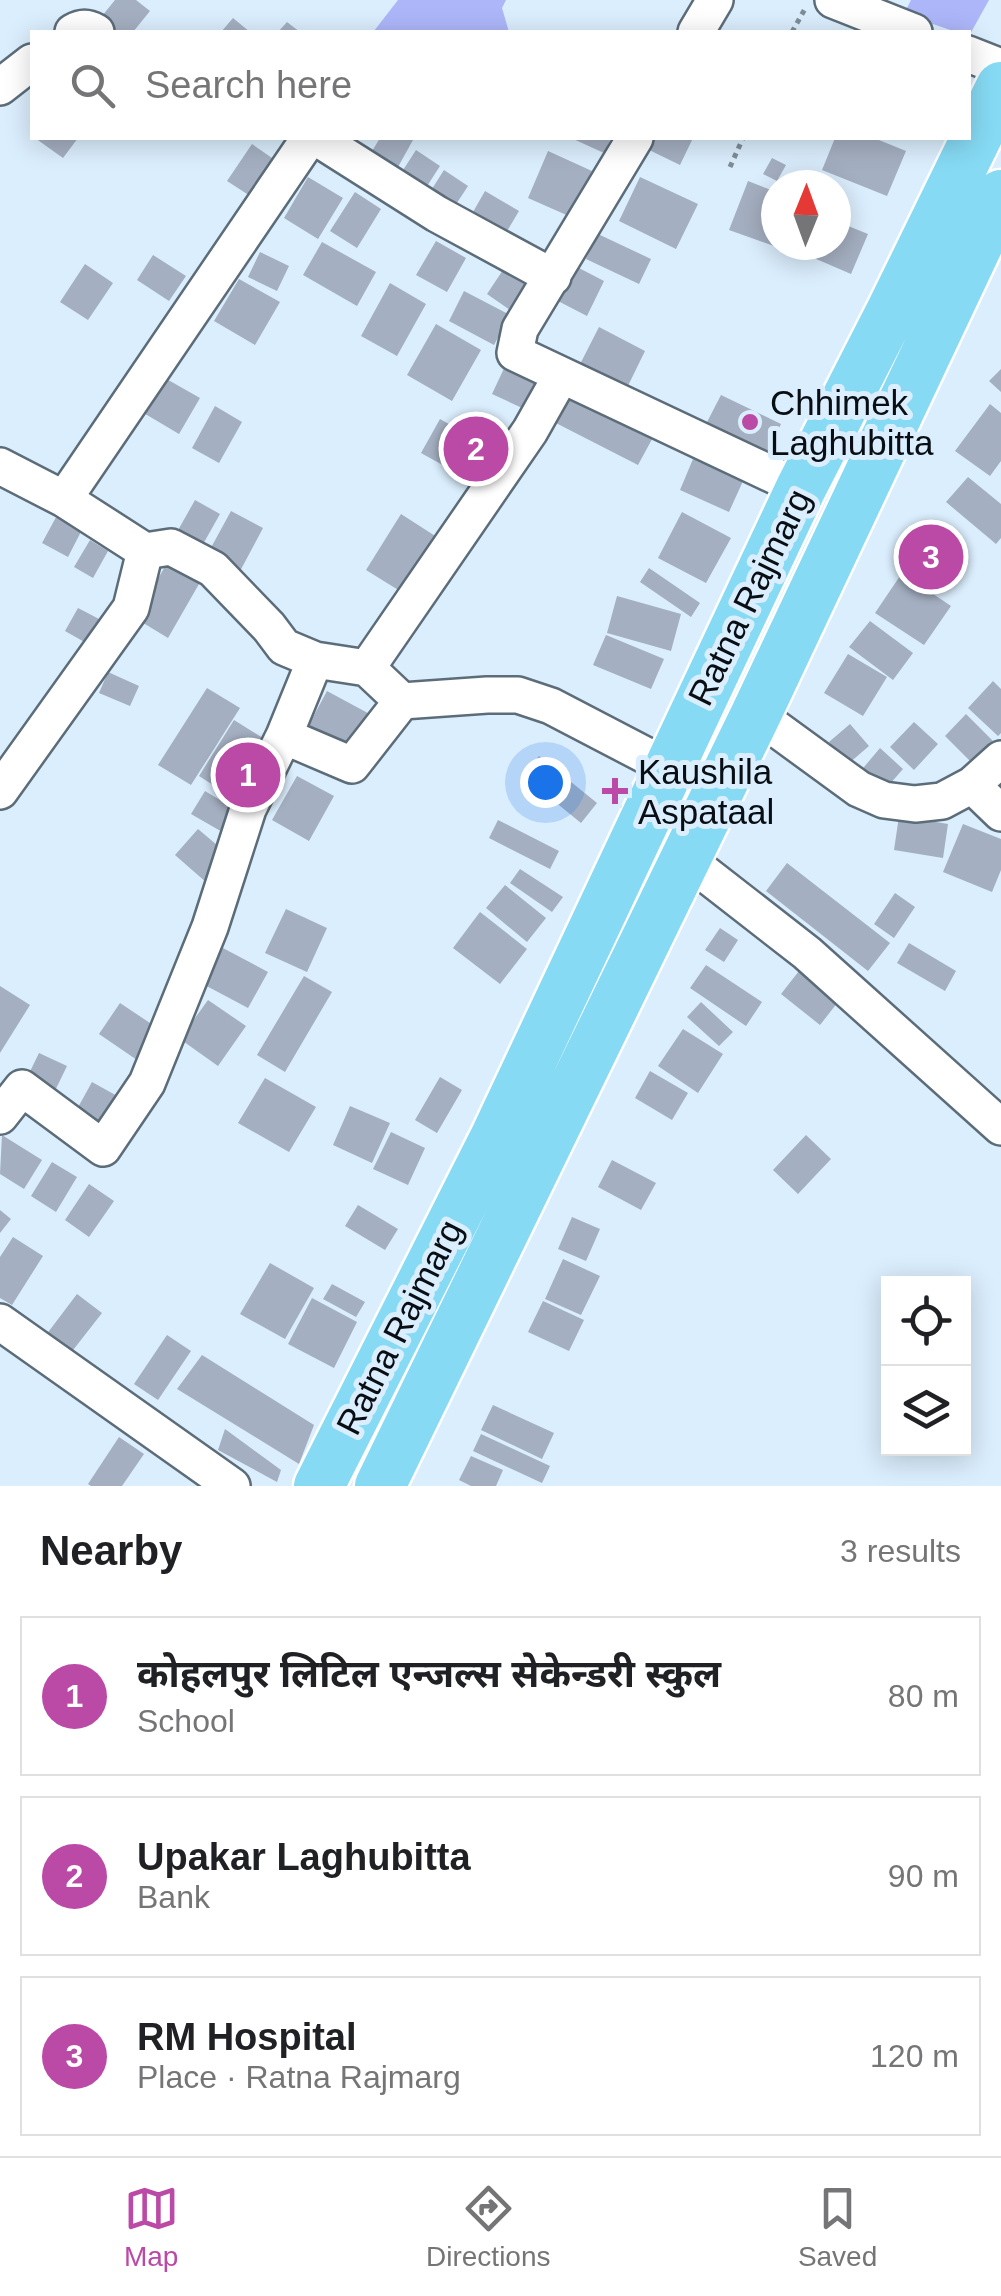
<!DOCTYPE html>
<html lang="en">
<head>
<meta charset="utf-8">
<style>
  :root { --surface:#fff; --page:#f2f2f2; --text:#202124; --muted:#757577; --line:#e0e0e0; --accent:#bb4aa6 }
  body { margin:0; font-family:Helvetica,"Noto Sans Devanagari",sans-serif; background:var(--page); color:var(--text) }
  .controls { position:absolute; right:30px; bottom:30px; display:grid; overflow:hidden; border-radius:0px; box-shadow:0 5px 25px #0003 }
  .controls button { width:90px; height:90px; display:grid; place-items:center; padding:0; border:0; border-bottom:2px solid var(--line); background:var(--surface); color:var(--text); font:50px sans-serif }
  .compass { position:absolute; left:761px; top:170px; width:90px; height:90px; border-radius:50%; background:var(--surface); box-shadow:0 5px 25px #0003; rotate:1deg }
  .you { position:absolute; left:545px; top:782px; width:35px; height:35px; margin:-25px; border:8px solid #fff; border-radius:50%; background:#1a73e8; box-shadow:0 0 0 15px #1a73e833 }
  .badge { display:grid; place-items:center; width:65px; height:65px; border-radius:50%; background:var(--accent); color:#fff; font-size:32px; font-weight:700 }
  .pin { position:absolute; translate:-50% -50%; border:5px solid #fff; box-shadow:0 2px 10px #0006 }
  .list { margin:0; padding:0; list-style:none }
  h2 { display:flex; justify-content:space-between; align-items:center; height:130px; margin:0; padding:0 40px; font-size:42px }
  h2 small { font-size:32px; font-weight:400; color:var(--muted) }
  .list li { display:grid; grid-template-columns:65px 1fr auto; gap:30px; align-items:center; box-sizing:border-box; height:160px; margin:0 20px 20px; padding:0 20px; border:2px solid var(--line); border-radius:0px }
  .list b { display:block; font-size:38px; white-space:nowrap }
  .list p { margin:0; font-size:32px; white-space:nowrap; color:var(--muted) }
  .list em { font-size:32px; font-style:normal; color:var(--muted) }
  .icon { flex:none; width:55px; height:55px; fill:none; stroke:currentColor; stroke-width:2; stroke-linecap:round; stroke-linejoin:round }
  .map { position:relative; flex:none; width:1001px; height:1486px; overflow:hidden }
  .search { position:absolute; background:var(--surface); box-shadow:0 5px 25px #0003; left:30px; right:30px; top:30px; height:110px; display:flex; align-items:center; gap:25px; box-sizing:border-box; padding:0 35px; border-radius:0px; color:var(--muted); font-size:38px }
  .sheet { height:670px; background:var(--surface) }
  nav { display:flex; justify-content:space-around; align-items:center; box-sizing:border-box; height:140px; border-top:2px solid var(--line); background:var(--surface); font-size:28px; color:var(--muted) }
  nav a { display:grid; justify-items:center; gap:5px }
  nav .on { color:var(--accent) }
  .map>svg:first-child { display:block }
  .green { fill:#adb6f9 }
  .building { fill:#a4afc1 }
  .lines { fill:none; stroke-linecap:round; stroke-linejoin:round }
  .minor-casing { stroke:#5c6d79; stroke-width:40 }
  .highway-casing { stroke:#fff; stroke-width:55 }
  .path { stroke:#7f8d97; stroke-width:5; stroke-dasharray:5 5; stroke-linecap:butt }
  .minor { stroke:#fff; stroke-width:35 }
  .highway { stroke:#86daf4; stroke-width:50 }
  .poi-dot { fill:#bb4aa6; stroke:#dbeefd; stroke-width:4 }
  .labels { text-anchor:middle; dominant-baseline:central; stroke-width:10; stroke-linejoin:round; paint-order:stroke }
  .poi-label { font-size:35px; fill:#080e13; stroke:#dbeefd; text-anchor:start }
  .street-label { font-size:35px; fill:#080e13; stroke:#dbeefd }
</style>
</head>
<body>
<div class="map">
<svg width="1001" height="1486" viewBox="0 0 1001 1486">
  <rect width="100%" height="100%" fill="#dbeefd"/>
  <path class="green" d="M 398,0 L 506,0 L 502,8 L 509,32 L 376,32 L 374,31 Z
    M 911,0 L 989,0 L 969,36 L 968,32 L 956,32 L 904,14 Z"/>
  <path class="building" d="M 115,0 L 136,0 L 150,11 L 133,32 L 111,32 L 98,21 Z
    M 233,18 L 250,32 L 221,32 Z
    M 287,22 L 300,32 L 278,32 Z
    M 35,138 L 78,138 L 63,158 Z
    M 380,138 L 409,138 L 413,140 L 393,176 L 366,161 Z
    M 571,138 L 611,138 L 604,153 Z
    M 648,138 L 693,138 L 680,165 L 643,147 Z
    M 835,138 L 874,138 L 906,151 L 887,196 L 822,170 Z
    M 252,144 L 285,167 L 261,203 L 227,181 Z
    M 416,150 L 440,166 L 420,197 L 396,181 Z
    M 548,151 L 592,171 L 571,217 L 528,198 Z
    M 772,158 L 786,165 L 777,181 L 763,174 Z
    M 444,170 L 468,186 L 449,215 L 425,200 Z
    M 308,177 L 343,198 L 318,239 L 284,218 Z
    M 640,177 L 698,204 L 676,249 L 619,221 Z
    M 748,181 L 776,192 L 776,245 L 790,245 L 788,251 L 729,230 Z
    M 485,191 L 519,211 L 503,238 L 469,219 Z
    M 355,192 L 381,209 L 357,248 L 330,231 Z
    M 836,221 L 868,234 L 851,274 L 793,249 L 795,245 L 836,245 Z
    M 598,234 L 651,259 L 639,284 L 586,259 Z
    M 436,241 L 466,258 L 447,292 L 416,275 Z
    M 322,242 L 376,272 L 357,306 L 303,275 Z
    M 260,252 L 289,266 L 277,291 L 248,277 Z
    M 153,255 L 186,276 L 169,301 L 137,280 Z
    M 85,264 L 113,283 L 88,320 L 60,302 Z
    M 507,264 L 533,281 L 513,312 L 487,294 Z
    M 575,266 L 604,281 L 587,316 L 558,301 Z
    M 239,279 L 280,302 L 255,345 L 214,321 Z
    M 390,283 L 426,304 L 397,356 L 361,336 Z
    M 464,291 L 510,315 L 494,345 L 449,321 Z
    M 436,324 L 481,350 L 452,401 L 407,375 Z
    M 599,327 L 645,351 L 622,398 L 574,376 Z
    M 507,362 L 548,381 L 533,413 L 492,394 Z
    M 1001,369 L 1001,392 L 989,381 Z
    M 163,377 L 200,398 L 179,434 L 142,412 Z
    M 569,386 L 657,430 L 638,465 L 552,421 Z
    M 721,395 L 781,424 L 766,456 L 705,426 Z
    M 990,404 L 1001,413 L 1001,461 L 990,476 L 955,451 Z
    M 215,406 L 242,422 L 219,463 L 192,448 Z
    M 440,419 L 495,450 L 477,484 L 421,453 Z
    M 693,459 L 743,481 L 729,512 L 680,490 Z
    M 968,477 L 1001,504 L 1001,538 L 996,544 L 946,502 Z
    M 195,500 L 220,514 L 202,546 L 177,532 Z
    M 61,508 L 86,522 L 68,557 L 42,543 Z
    M 231,511 L 263,528 L 239,573 L 207,555 Z
    M 682,512 L 731,538 L 706,583 L 658,558 Z
    M 401,514 L 443,541 L 408,596 L 366,570 Z
    M 931,524 L 963,548 L 931,590 L 900,566 Z
    M 90,540 L 108,551 L 93,578 L 74,567 Z
    M 170,558 L 203,577 L 168,638 L 135,618 Z
    M 649,568 L 700,603 L 691,617 L 640,582 Z
    M 902,573 L 951,606 L 924,645 L 875,613 Z
    M 617,596 L 681,614 L 671,651 L 607,633 Z
    M 78,608 L 101,620 L 88,644 L 65,631 Z
    M 870,621 L 913,653 L 893,680 L 849,647 Z
    M 606,635 L 664,659 L 651,689 L 593,665 Z
    M 848,654 L 887,677 L 863,716 L 824,693 Z
    M 108,672 L 139,686 L 130,706 L 99,693 Z
    M 993,681 L 1001,689 L 1001,733 L 998,736 L 968,708 Z
    M 207,688 L 240,708 L 191,785 L 158,765 Z
    M 327,691 L 377,718 L 353,761 L 304,734 Z
    M 966,714 L 993,741 L 972,763 L 945,736 Z
    M 234,720 L 271,743 L 235,799 L 199,776 Z
    M 914,722 L 938,744 L 914,770 L 890,747 Z
    M 850,724 L 869,746 L 848,764 L 829,742 Z
    M 880,748 L 903,769 L 882,793 L 859,773 Z
    M 539,756 L 597,803 L 581,823 L 522,775 Z
    M 297,776 L 334,796 L 309,841 L 272,820 Z
    M 205,791 L 238,811 L 224,833 L 191,814 Z
    M 899,816 L 948,824 L 943,858 L 894,850 Z
    M 498,820 L 559,851 L 550,869 L 489,838 Z
    M 963,824 L 1001,839 L 1001,870 L 992,892 L 943,872 Z
    M 198,829 L 230,856 L 207,883 L 175,855 Z
    M 787,863 L 890,943 L 868,971 L 766,891 Z
    M 520,869 L 563,897 L 552,912 L 510,883 Z
    M 505,885 L 546,918 L 527,942 L 486,908 Z
    M 895,893 L 915,907 L 894,938 L 874,924 Z
    M 286,909 L 327,928 L 307,972 L 265,953 Z
    M 480,912 L 527,949 L 500,984 L 453,948 Z
    M 720,928 L 738,940 L 724,962 L 705,950 Z
    M 909,943 L 956,971 L 945,991 L 897,963 Z
    M 221,947 L 268,972 L 248,1008 L 201,983 Z
    M 706,965 L 762,1002 L 746,1026 L 690,988 Z
    M 799,971 L 838,1002 L 820,1025 L 781,994 Z
    M 304,976 L 332,992 L 285,1072 L 257,1055 Z
    M 0,986 L 30,1005 L 0,1053 Z
    M 208,1000 L 246,1026 L 218,1066 L 180,1039 Z
    M 701,1002 L 733,1032 L 719,1046 L 687,1017 Z
    M 120,1003 L 159,1029 L 137,1060 L 99,1034 Z
    M 683,1029 L 723,1054 L 698,1093 L 658,1066 Z
    M 39,1053 L 67,1066 L 50,1101 L 22,1088 Z
    M 650,1071 L 688,1093 L 672,1120 L 635,1098 Z
    M 440,1077 L 462,1090 L 437,1133 L 415,1120 Z
    M 265,1078 L 316,1107 L 289,1152 L 238,1123 Z
    M 92,1082 L 119,1097 L 98,1134 L 71,1120 Z
    M 350,1106 L 390,1123 L 372,1163 L 333,1145 Z
    M 391,1132 L 425,1148 L 408,1185 L 373,1169 Z
    M 2,1135 L 42,1160 L 24,1189 L 0,1174 Z
    M 806,1135 L 831,1159 L 798,1194 L 773,1170 Z
    M 612,1160 L 656,1183 L 641,1210 L 598,1187 Z
    M 52,1162 L 77,1177 L 56,1212 L 31,1196 Z
    M 89,1184 L 114,1201 L 89,1237 L 65,1220 Z
    M 358,1205 L 398,1229 L 385,1250 L 345,1226 Z
    M 0,1210 L 11,1219 L 0,1233 Z
    M 572,1217 L 600,1229 L 586,1261 L 558,1249 Z
    M 13,1237 L 43,1256 L 12,1305 L 0,1298 L 0,1257 Z
    M 563,1259 L 600,1276 L 581,1315 L 545,1299 Z
    M 270,1263 L 314,1288 L 285,1339 L 240,1314 Z
    M 332,1284 L 365,1302 L 356,1317 L 323,1299 Z
    M 77,1294 L 102,1313 L 70,1354 L 46,1335 Z
    M 312,1298 L 357,1322 L 334,1368 L 288,1344 Z
    M 543,1301 L 584,1320 L 569,1351 L 528,1332 Z
    M 167,1335 L 191,1351 L 158,1400 L 134,1384 Z
    M 202,1355 L 314,1425 L 299,1464 L 177,1389 Z
    M 493,1405 L 554,1433 L 542,1459 L 481,1430 Z
    M 225,1429 L 281,1470 L 277,1482 L 218,1450 Z
    M 481,1434 L 550,1466 L 542,1483 L 473,1451 Z
    M 119,1437 L 144,1454 L 122,1486 L 91,1486 L 88,1484 Z
    M 471,1456 L 503,1470 L 496,1486 L 471,1486 L 459,1480 Z"/>
  <g class="lines">
    <g class="minor-casing">
      <path id="minor" d="M 833,0 L 914,32
        M 73,32 C 82,27 87,27 96,32
        M 696,32 L 715,0
        M 968,54 L 1001,67
        M 0,87 L 32,62
        M 635,138 L 520,329 L 515,353 L 801,488
        M 0,466 L 64,499 L 145,551 L 171,547 L 213,569 L 269,627 L 284,647 L 315,660 L 367,668 L 402,701
        M 64,499 L 308,140 L 317,138 L 437,214 L 553,277
        M 367,668 L 530,431 L 561,376
        M 756,714 L 859,789 L 884,800 L 915,804 L 942,801 L 972,785
        M 284,736 L 315,660
        M 1001,759 L 972,785 L 1001,813
        M 0,791 L 131,608 L 145,551
        M 685,858 L 807,953 L 1001,1127
        M 0,1116 L 22,1088 L 103,1148 L 147,1083 L 210,927 L 248,809 L 284,736 L 352,765 L 402,701 L 487,695 L 518,695 L 551,706 L 668,767
        M 0,1322 L 232,1486"/>
    </g>
    <g class="highway-casing">
      <path id="highway" d="M 319,1486 L 496,1136 L 801,488 L 891,312 L 1001,87
        M 380,1486 L 756,714 L 1001,195"/>
    </g>
    <path class="path" d="M 792,32 L 806,7
      M 730,167 L 743,138"/>
    <use href="#minor" class="minor"/>
    <use href="#highway" class="highway"/>
  </g>
  <g class="poi-dot">
    <circle cx="750" cy="422" r="10"/>
    <path d="M610 776h10v10h10v10h-10v10h-10v-10h-10v-10h10z"/>
  </g>
  <g class="labels">
    <g class="poi-label">
      <text x="770" y="402">Chhimek<tspan x="770" dy="40">Laghubitta</tspan></text>
      <text x="638" y="771">Kaushila<tspan x="638" dy="40">Aspataal</tspan></text>
    </g>
    <g class="street-label">
      <text transform="translate(749 597) rotate(-64)">Ratna Rajmarg</text>
      <text transform="translate(399 1327) rotate(-63)">Ratna Rajmarg</text>
    </g>
  </g>
</svg>
<div class="controls">
<button><svg class="icon" aria-label="locate" viewBox="0 0 24 24"><circle cx="12" cy="12" r="6"/><path d="M12 2v4M12 18v4M2 12h4M18 12h4"/></svg></button>
<button><svg class="icon" aria-label="layers" viewBox="0 0 24 24"><path d="M12 4l9 5-9 5-9-5zM3 14l9 5 9-5"/></svg></button>
</div>
<svg class="compass" viewBox="-18 -18 36 36"><path d="M0-13l5 13h-10z" fill="#e53935"/><path d="M0 13l5-13h-10z" fill="#757577"/></svg>
<div class="you"></div>
<div class="pin badge" style="left:248px;top:775px">1</div>
<div class="pin badge" style="left:476px;top:449px">2</div>
<div class="pin badge" style="left:931px;top:557px">3</div>
<div class="search"><svg class="icon" aria-label="search" viewBox="0 0 24 24"><circle cx="10" cy="10" r="6"/><path d="M15 15l6 6"/></svg>Search here</div>
</div>
<section class="sheet">
<h2>Nearby<small>3 results</small></h2>
<ul class="list">
<li><span class="badge">1</span><div><b>कोहलपुर लिटिल एन्जल्स सेकेन्डरी स्कुल</b><p>School</p></div><em>80 m</em></li>
<li><span class="badge">2</span><div><b>Upakar Laghubitta</b><p>Bank</p></div><em>90 m</em></li>
<li><span class="badge">3</span><div><b>RM Hospital</b><p>Place · Ratna Rajmarg</p></div><em>120 m</em></li>
</ul>
</section>
<nav>
<a class="on"><svg class="icon" aria-label="map" viewBox="0 0 24 24"><path d="M3 6l6-2 6 2 6-2v14l-6 2-6-2-6 2zM9 4v14M15 6v14"/></svg>Map</a>
<a><svg class="icon" aria-label="directions" viewBox="0 0 24 24"><path d="M12 3l9 9-9 9-9-9zM9 14v-3h6M13 9l2 2-2 2"/></svg>Directions</a>
<a><svg class="icon" aria-label="saved" viewBox="0 0 24 24"><path d="M7 4h10v16l-5-4-5 4z"/></svg>Saved</a>
</nav>
</body>
</html>
